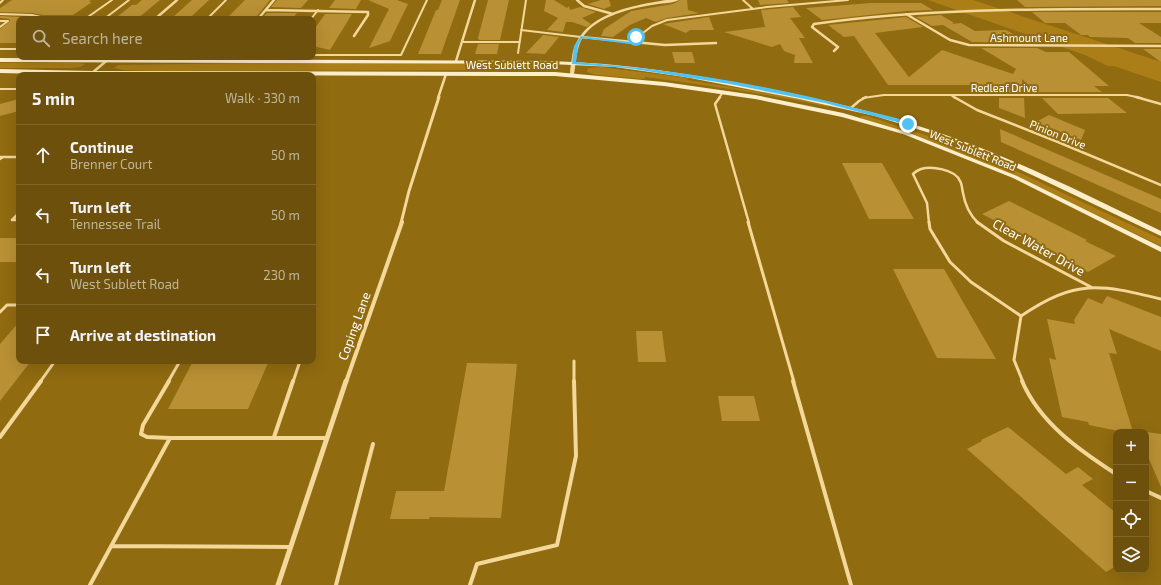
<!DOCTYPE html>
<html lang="en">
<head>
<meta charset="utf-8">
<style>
  :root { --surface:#6d500c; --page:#725715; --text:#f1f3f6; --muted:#bfb59d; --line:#7f672d }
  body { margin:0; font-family:"Exo 2",sans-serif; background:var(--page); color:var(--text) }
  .controls { position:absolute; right:12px; bottom:12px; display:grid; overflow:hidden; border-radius:8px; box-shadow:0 4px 16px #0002 }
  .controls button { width:36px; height:36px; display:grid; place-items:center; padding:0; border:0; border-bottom:1px solid var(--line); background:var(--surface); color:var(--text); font:20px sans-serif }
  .stop { position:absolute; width:12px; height:12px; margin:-9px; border:3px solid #4fc3f7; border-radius:50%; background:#fff }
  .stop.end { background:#4fc3f7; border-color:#fff; box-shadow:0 1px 4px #0008 }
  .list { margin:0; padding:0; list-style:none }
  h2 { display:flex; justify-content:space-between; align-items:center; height:52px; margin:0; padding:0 16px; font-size:17px }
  h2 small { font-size:13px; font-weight:400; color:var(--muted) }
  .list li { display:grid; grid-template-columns:26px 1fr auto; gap:12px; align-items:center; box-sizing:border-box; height:60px; padding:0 16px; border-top:1px solid var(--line) }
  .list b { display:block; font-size:15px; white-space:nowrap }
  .list p { margin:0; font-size:13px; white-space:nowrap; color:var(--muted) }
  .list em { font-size:13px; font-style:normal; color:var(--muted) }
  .icon { flex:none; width:22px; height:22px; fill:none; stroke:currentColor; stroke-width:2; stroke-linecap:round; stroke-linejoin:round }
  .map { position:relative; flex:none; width:1161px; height:585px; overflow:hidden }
  .search { position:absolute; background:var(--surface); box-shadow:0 4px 16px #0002; left:16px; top:16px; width:300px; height:44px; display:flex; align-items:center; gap:10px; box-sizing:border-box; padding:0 14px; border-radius:8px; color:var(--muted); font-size:15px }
  .panel { position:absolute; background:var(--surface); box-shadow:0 4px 16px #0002; left:16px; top:72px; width:300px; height:292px; border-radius:8px }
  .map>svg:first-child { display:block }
  .green { fill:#ac7e17 }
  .building { fill:#b99034 }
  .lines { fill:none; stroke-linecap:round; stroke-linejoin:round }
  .service-far3 { stroke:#f3d89a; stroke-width:2 }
  .service-far2 { stroke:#f3d89a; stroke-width:2.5 }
  .service-far1 { stroke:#f3d89a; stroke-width:3 }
  .service { stroke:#f3d89a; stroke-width:4 }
  .minor-far3 { stroke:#f3d89a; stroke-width:2.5 }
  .minor-far2 { stroke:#f3d89a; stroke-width:3 }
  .minor-far1 { stroke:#f3d89a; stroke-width:4 }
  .minor { stroke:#f3d89a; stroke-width:5 }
  .tertiary { fill:#f3d89a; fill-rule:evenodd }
  .secondary { fill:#fdeeca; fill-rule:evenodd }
  .route { fill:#4fc3f7 }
  .labels { text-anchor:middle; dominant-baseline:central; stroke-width:4; stroke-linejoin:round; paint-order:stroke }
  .far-street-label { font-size:11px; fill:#fff; stroke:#916b10 }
  .street-label { font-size:13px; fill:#fff; stroke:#916b10 }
</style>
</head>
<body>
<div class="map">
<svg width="1161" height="585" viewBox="0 0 1161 585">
  <rect width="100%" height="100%" fill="#916b10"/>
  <path class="green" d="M 928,0 L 973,0 L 1161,62 L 1161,82 L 1114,66 L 1108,66 L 1085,55 Z
    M 0,63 L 78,63 L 85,64 L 80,67 L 72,68 L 0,68 Z
    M 247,63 L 512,64 L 553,66 L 553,69 L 544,70 L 149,71 L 123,70 L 114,68 L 118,65 Z
    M 600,67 L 688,78 L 687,80 L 781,95 L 830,106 L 829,107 C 768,94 707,85 645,77 L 644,79 L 597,75 L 587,72 L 588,68 Z
    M 860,116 L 867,116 L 928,136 L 997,162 L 1161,239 L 1161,246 L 1041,188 L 973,158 L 918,137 L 868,121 L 862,119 Z"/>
  <path class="building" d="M 12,0 L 91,0 L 89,2 L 92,2 L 73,15 L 43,15 L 32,13 L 0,12 L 0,8 Z
    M 142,0 L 160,0 L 137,19 L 117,19 L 120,17 L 117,17 L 132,5 L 136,5 Z
    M 192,0 L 209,0 L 192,16 L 174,16 Z
    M 245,0 L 270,0 L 257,16 L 229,16 Z
    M 277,0 L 308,0 L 301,8 L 271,7 Z
    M 335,0 L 361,0 L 356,9 L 329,8 Z
    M 368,0 L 397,0 L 408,4 L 390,41 L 369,48 L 389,9 Z
    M 442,0 L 460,0 L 441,54 L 418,54 L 436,10 L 438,10 Z
    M 488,0 L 509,0 L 500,40 L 479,40 L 478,38 Z
    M 546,0 L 554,0 L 567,8 L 569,6 L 570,10 L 580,7 L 596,12 L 582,18 L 591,24 L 587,27 L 572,22 L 566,22 L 563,32 L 547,30 L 558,18 L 544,11 Z
    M 601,0 L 609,0 L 611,6 L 604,9 L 588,4 Z
    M 680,0 L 687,0 L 688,10 L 699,13 L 667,18 L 656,22 L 646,18 L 630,25 L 613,37 L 601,36 L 604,29 L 631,11 L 673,4 Z
    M 758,0 L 787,0 L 789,3 L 760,5 Z
    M 1017,0 L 1161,0 L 1161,6 L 1025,7 Z
    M 871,3 L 921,3 L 933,10 L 906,11 L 822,20 L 806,8 Z
    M 793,7 L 801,17 L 790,18 L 805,38 L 799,38 L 813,63 L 794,63 L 795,55 L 784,51 L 780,44 L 772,47 L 724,32 L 765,27 L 761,10 Z
    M 1032,12 L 1161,12 L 1161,23 L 1139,23 L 1161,37 L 1161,43 L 1135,43 L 1128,38 L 1090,37 L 1088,35 L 1081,35 L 1065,23 L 1045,23 Z
    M 267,13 L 297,13 L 292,19 L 272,19 L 274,16 L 264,16 Z
    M 325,14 L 352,14 L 330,50 L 313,46 L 313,31 Z
    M 941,15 L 954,23 L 951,24 L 961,23 L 975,31 L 1006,30 L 1028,43 L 972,42 L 943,25 L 932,26 L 916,17 Z
    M 0,16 L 19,17 L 19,43 L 0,43 L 0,29 L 10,21 L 9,19 L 0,18 Z
    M 709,17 L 714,30 L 690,30 L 686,33 L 663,24 Z
    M 906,17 L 923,27 L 875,33 L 909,77 L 942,50 L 1013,74 L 1016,69 L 981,48 L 1037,48 L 1046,52 L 1069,52 L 1109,86 L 1094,86 L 1102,92 L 1036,92 L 1022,79 L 1023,92 L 999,92 L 999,85 L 888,85 L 854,36 L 844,37 L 828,25 Z
    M 543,35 L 559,37 L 545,54 L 526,53 Z
    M 478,44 L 499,44 L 497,54 L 475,54 Z
    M 1143,49 L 1161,49 L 1161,62 Z
    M 672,52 L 692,52 L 695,63 L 675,63 Z
    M 999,98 L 1024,98 L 1025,118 L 999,108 Z
    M 1042,98 L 1108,98 L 1127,113 L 1058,114 Z
    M 19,99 L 19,111 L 0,116 L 0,104 Z
    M 1049,115 L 1085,130 L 1081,140 L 1036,122 Z
    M 1000,129 L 1161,199 L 1161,213 L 1001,142 Z
    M 842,163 L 882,163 L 914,219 L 869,219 Z
    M 1009,201 L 1087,240 L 1085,241 L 1116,256 L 1088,272 L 1037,246 L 1032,250 L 1020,243 L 1026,240 L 1008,231 L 1011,229 L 982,214 Z
    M 0,238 L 19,238 L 19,262 L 0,262 Z
    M 893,269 L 944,269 L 996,359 L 937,358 Z
    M 1107,296 L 1161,317 L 1161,351 L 1109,329 L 1117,354 L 1109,353 L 1133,432 L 1123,432 L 1089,425 L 1088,422 L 1062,417 L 1049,358 L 1056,360 L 1047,319 L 1075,324 L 1074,320 L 1088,298 L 1102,304 Z
    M 19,322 L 19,361 L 31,361 L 0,401 L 0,344 Z
    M 636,331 L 662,331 L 666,362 L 638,362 Z
    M 192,363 L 268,363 L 248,409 L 168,409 Z
    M 467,363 L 517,364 L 501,518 L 430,517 L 429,519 L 390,519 L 396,491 L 444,491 Z
    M 718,396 L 754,396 L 760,421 L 722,421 Z
    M 1008,427 L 1066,474 L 1078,467 L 1093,479 L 1082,485 L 1116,513 L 1116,566 L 1106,572 L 967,449 L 982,441 L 981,440 Z
    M 1146,432 L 1161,434 L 1161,487 L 1146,452 Z"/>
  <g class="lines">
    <path class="service-far3" d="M 743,0 L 753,9
      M 0,3 L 3,0
      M 0,14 L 32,15 L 49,19 L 85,19 L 112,0
      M 104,19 L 129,0
      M 207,19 L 226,0
      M 311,19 L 318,10
      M 0,21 L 8,21 L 0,27
      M 521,30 L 581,37
      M 462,42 L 520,42
      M 630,43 L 652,26 L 667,20 L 767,7 L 848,0
      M 0,49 L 19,49
      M 518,53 L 526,0
      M 313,55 L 401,55 L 427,0
      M 0,89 L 19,89
      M 951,95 L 955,98
      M 719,98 L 723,92
      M 863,98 L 884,95 L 1127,95 L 1141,98"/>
    <path class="service-far2" d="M 720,97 L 715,104 L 749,223
      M 954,97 L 977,110 L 1058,142 L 1161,185
      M 1136,97 L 1161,104
      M 851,108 L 859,101 L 866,97
      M 0,157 L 3,157 L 0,159
      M 3,157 L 19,157
      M 19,213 L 12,220 L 19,220
      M 929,223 L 927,203 L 913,174 C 915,172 918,170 921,169 C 931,166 955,169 960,181 C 962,184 962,189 963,193 C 965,205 969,214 978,223"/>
    <path class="service-far1" d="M 748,222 L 794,382
      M 929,222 L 930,229 L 950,262 L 971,282 L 1021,316
      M 977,222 L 1004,241 L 1091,287
      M 0,312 L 7,305 L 19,305
      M 574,361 L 574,382
      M 40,382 L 55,361
      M 168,382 L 180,361
      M 293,382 L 300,361
      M 1023,382 L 1014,360 L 1021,316 C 1076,279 1099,284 1161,299"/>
    <path class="service" d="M 793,381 L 851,585
      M 1022,381 C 1040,423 1079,450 1116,474
      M 0,437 L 41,381
      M 274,437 L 293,381
      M 170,438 L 326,438
      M 1146,491 L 1161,498
      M 111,546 L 291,547
      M 90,585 L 170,438 L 147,437 L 141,434 L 143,425 L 169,381
      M 336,585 L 373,444
      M 470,585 L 477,564 L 557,545 L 576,456 L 574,381"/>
    <path class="minor-far3" d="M 577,0 L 584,6 L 613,14
      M 266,10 L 368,12 L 368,15 L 354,36
      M 906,14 L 950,40 L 969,45 L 1161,46
      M 155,19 L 177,0
      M 258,19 L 274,0
      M 581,37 L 665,45 L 716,43
      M 834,51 L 838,47 L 812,27 L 814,24 C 929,8 1045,9 1161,9
      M 456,61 L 475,0
      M 92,73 L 111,57
      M 438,98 L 446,74"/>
    <path class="minor-far2" d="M 401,223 L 409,191 L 439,97"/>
    <path class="minor-far1" d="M 346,382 L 402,222"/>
    <path class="minor" d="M 278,585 L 346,381"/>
    <path class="tertiary" d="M 666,0 L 679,0 C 671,4 660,3 652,5 C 628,9 590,18 580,43 C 576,53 576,64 574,74 L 570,75 C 570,69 571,63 572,57 C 579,14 630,6 666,0 Z"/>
    <path class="secondary" d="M 0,58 L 550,61 C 628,63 703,76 779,91 C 843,104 904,119 965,142 C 1032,167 1097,200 1161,231 L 1161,236 L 1047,182 L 991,156 L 933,134 L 875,116 L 799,99 L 685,77 L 615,67 L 550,64 L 0,62 Z
      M 0,69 L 92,71 L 555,72 L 664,82 L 755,95 L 843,113 L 907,132 L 1017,176 L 1161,247 L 1161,252 L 1013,178 L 903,134 L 842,117 L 755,99 L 664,86 L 555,76 L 92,75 L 0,73 Z"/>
  </g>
  <path class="route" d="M 581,36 L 629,42 L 635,37 L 638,37 L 630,44 L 582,38 L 578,46 L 576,62 C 670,69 764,84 855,108 C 869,112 900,117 911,124 L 908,125 L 825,103 L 730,84 L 627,68 L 572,64 L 574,46 Z"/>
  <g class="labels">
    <g class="far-street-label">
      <text x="1029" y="37">Ashmount Lane</text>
      <text x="512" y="64">West Sublett Road</text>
      <text x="1004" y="87">Redleaf Drive</text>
      <text transform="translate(1058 134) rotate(22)">Pinion Drive</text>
      <text transform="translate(973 150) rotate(22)">West Sublett Road</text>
    </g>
    <g class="street-label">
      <text transform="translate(1039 247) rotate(29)">Clear Water Drive</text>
      <text transform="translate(354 326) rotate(-70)">Coping Lane</text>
    </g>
  </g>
</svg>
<div class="controls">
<button>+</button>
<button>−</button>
<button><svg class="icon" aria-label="locate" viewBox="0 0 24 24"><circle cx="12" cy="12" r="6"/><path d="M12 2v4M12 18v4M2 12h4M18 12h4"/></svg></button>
<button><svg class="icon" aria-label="layers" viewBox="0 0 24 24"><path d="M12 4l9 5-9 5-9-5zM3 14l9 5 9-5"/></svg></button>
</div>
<div class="stop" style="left:636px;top:37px"></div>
<div class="stop end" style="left:908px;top:124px"></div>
<div class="search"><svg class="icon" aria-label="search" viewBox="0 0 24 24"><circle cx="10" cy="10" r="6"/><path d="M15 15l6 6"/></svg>Search here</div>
<section class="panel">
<h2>5 min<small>Walk · 330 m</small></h2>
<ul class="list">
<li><svg class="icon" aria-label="ahead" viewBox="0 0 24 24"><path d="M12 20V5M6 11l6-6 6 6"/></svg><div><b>Continue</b><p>Brenner Court</p></div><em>50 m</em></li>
<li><svg class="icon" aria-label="left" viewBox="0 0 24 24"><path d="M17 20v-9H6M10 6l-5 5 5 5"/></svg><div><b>Turn left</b><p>Tennessee Trail</p></div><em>50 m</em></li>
<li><svg class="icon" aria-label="left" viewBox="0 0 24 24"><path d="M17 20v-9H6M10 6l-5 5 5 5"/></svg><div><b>Turn left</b><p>West Sublett Road</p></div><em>230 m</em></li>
<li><svg class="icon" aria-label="arrive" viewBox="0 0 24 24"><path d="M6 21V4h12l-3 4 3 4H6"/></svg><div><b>Arrive at destination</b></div></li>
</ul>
</section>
</div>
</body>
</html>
